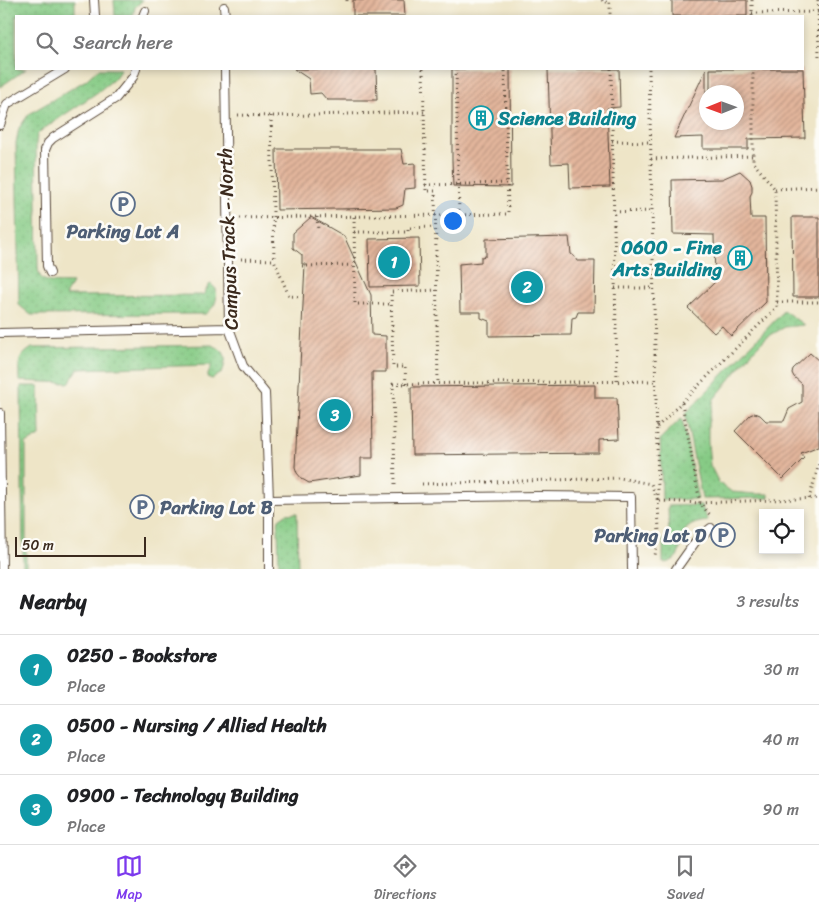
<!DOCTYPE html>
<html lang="en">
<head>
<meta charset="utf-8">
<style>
  :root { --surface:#fff; --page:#f6f6f6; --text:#202124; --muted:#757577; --line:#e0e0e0; --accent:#7c3aed }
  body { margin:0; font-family:Sriracha,sans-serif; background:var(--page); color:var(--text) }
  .controls { position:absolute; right:15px; bottom:15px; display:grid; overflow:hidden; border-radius:0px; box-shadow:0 2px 8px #0003 }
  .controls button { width:45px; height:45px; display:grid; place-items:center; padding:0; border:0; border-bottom:1px solid var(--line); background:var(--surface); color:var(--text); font:25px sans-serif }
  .compass { position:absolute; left:699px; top:85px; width:45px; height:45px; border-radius:50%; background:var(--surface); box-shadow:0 2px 8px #0003; rotate:269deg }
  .scale { position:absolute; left:15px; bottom:12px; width:131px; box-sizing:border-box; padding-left:5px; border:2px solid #3b2a1e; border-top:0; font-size:14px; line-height:18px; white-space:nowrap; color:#3b2a1e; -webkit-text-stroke:4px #fdfcf7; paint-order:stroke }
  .you { position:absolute; left:452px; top:220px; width:18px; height:18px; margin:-12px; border:4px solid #fff; border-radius:50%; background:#1a73e8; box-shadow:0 0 0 8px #1a73e833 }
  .badge { display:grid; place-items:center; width:32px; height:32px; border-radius:50%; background:var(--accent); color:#fff; font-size:16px; font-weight:700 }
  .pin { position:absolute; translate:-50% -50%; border:2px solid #fff; box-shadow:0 1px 5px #0006 }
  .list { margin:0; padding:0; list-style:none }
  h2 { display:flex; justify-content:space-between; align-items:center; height:65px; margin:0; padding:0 20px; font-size:21px }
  h2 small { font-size:16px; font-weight:400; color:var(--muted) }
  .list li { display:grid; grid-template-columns:32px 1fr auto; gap:15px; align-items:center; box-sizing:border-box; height:70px; padding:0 20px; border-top:1px solid var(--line) }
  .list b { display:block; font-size:19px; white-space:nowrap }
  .list p { margin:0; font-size:16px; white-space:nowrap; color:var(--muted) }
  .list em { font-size:16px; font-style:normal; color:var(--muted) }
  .icon { flex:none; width:28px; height:28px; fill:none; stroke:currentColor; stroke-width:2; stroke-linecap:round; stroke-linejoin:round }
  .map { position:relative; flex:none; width:819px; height:569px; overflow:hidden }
  .search { position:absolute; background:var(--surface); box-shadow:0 2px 8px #0003; left:15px; right:15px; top:15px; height:55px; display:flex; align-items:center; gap:12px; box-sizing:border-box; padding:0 18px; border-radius:0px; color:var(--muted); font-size:19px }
  .sheet { height:275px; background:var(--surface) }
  nav { display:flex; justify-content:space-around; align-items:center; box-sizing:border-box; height:70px; border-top:1px solid var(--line); background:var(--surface); font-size:14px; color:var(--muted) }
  nav a { display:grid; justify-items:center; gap:2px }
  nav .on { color:var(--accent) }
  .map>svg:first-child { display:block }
  .grass { fill:url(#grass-dots); stroke:#607a52 }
  .building { fill:url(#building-hatch) }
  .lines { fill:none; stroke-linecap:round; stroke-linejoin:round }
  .lane-casing { stroke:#564637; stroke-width:10 }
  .path { stroke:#564637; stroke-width:3; stroke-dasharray:1 4; stroke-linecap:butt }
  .lane { stroke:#fff; stroke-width:8 }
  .labels { text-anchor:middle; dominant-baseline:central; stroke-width:5; stroke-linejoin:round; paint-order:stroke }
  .culture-label { font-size:19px; font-weight:bold; fill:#0d838f; stroke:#fdfcf7; text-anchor:start }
  .service-label { font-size:19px; font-weight:bold; fill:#4e5e75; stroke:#fdfcf7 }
  .street-label { font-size:19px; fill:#3b2a1e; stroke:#fdfcf7 }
</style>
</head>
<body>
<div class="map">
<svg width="819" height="569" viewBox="0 0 819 569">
  <defs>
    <pattern id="grass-dots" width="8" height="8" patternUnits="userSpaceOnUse" patternTransform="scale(1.25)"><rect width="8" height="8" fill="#86cb85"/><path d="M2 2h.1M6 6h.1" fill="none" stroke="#75ae72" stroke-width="1.8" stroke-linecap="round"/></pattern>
    <pattern id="building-hatch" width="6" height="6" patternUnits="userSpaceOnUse" patternTransform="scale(1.25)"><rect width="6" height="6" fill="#e3b69c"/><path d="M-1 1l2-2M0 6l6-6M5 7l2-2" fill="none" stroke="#b9947f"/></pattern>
  </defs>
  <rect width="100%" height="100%" fill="#fdfcf7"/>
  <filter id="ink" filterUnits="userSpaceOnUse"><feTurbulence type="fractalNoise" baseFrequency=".02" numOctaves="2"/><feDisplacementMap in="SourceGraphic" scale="10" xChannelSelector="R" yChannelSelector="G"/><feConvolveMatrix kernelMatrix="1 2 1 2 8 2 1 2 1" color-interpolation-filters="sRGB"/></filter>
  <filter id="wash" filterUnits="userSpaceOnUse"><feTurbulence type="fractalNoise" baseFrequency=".0096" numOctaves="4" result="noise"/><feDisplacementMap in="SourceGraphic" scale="20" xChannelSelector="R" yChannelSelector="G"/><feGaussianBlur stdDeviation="1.12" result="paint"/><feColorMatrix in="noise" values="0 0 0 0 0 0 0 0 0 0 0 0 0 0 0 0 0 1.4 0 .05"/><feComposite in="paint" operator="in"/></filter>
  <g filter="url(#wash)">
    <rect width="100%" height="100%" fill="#eee5c7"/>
    <path class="grass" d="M 0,0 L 75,0 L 75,16 L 16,16 L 16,69 L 26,69 L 0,87 Z
      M 114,0 L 143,0 L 135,7 L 133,16 L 115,16 Z
      M 98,69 L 121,69 L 114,79 L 95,94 L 42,130 L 37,135 L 36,143 L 38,263 C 38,267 38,272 40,276 C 45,285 63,282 72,283 L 65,296 L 203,295 L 209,285 L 211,284 L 216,289 C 218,301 215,306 206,314 L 31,315 L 19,305 L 16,143 L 19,128 L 29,114 L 86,80 Z
      M 783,310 L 804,325 L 785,327 L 767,337 L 753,351 L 714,399 L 708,424 L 708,443 L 710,465 L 719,483 L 732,492 L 755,494 L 769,494 L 769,498 L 702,499 L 685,414 L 780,315 Z
      M 212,345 C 228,351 227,359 222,373 L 212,379 L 207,377 L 212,365 L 78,369 L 69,383 L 19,381 C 19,364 16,358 32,348 Z
      M 21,386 L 39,386 L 40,436 L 26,444 L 26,569 L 23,569 Z
      M 682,418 L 698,499 L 662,500 L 660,439 Z
      M 701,505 L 708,521 C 668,524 690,553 671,561 C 671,562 664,563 663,563 L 663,540 L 669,539 L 668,506 Z
      M 297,513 L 298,569 L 279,569 L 278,525 L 279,519 L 286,514 Z"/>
    <g id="blocks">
      <path class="building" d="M 353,0 L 404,0 L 405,16 L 353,16 Z
        M 672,0 L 747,0 L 747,16 L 672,16 Z
        M 294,69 L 376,69 L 377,100 L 327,100 L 321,93 L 310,94 L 309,79 Z
        M 452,69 L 510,69 L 511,187 L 453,186 L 452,160 Z
        M 548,69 L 619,69 L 620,107 L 607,108 L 610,187 L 570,188 L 569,163 L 551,164 Z
        M 706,69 L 706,122 L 736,122 L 736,92 L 710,92 L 710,69 L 803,69 L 805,138 L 748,139 L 748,149 L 703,149 L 703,137 L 674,138 Z
        M 276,149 L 401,149 L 404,164 L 415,163 L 415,188 L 405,189 L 403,205 L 396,208 L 277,210 Z
        M 740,171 L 750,180 L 752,186 L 752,192 L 750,196 L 751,218 L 765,218 L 766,302 L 731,336 L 722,326 L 714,333 L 688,308 L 715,282 L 714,235 L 673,234 L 672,180 L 722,179 Z
        M 311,217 L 344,236 L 371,295 L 372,335 L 386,336 L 386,372 L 372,372 L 373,458 L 361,458 L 361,475 L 309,483 L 302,479 L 297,473 L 295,467 L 305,264 L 302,264 L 302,255 L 293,248 L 293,233 Z
        M 792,217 L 819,217 L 819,297 L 793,297 Z
        M 569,237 L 571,254 L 574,256 L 577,261 L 595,261 L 594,312 L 578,312 L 576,317 L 572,318 L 571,335 L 489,336 L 489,321 L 481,318 L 481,312 L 460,312 L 459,264 L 481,262 L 481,257 L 486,256 L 486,239 Z
        M 419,238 L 420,286 L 370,287 L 369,239 Z
        M 810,353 L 819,361 L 819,446 L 801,453 L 804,458 L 783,479 L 735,431 L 750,415 L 755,413 L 760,415 L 766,421 L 784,421 L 789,409 L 802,402 L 802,384 L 794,377 L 792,373 L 793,369 Z
        M 595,385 L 595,398 L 617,398 L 619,439 L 599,440 L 599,453 L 412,455 L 411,387 Z"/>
    </g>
  </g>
  <g filter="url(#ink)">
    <use href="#blocks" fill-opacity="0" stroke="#564637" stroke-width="1"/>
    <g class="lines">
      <g class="lane-casing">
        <path id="lane" d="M 94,0 L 95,16
          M 224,7 L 225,16
          M 143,16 L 145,11
          M 225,69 L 229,328 L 243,366 L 265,393 L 269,500 L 269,569
          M 0,125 L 7,104 L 65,69
          M 50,273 L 47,266 L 45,150 L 48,143 L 53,138 L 116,98 L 133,77 L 136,69
          M 0,333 L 229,328
          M 0,413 L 2,569
          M 269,500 L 538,496 L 631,497 L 632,569
          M 676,569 L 698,538 L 711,528"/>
      </g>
      <path class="path" d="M 347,0 L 347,4
        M 602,0 L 603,2 L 610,2 L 610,16
        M 752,0 L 752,16
        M 818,0 L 819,58
        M 752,13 L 818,12
        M 423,69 L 426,191 L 435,191 L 438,384
        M 456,69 L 459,215
        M 611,69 L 617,381
        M 649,69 L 659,537 L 655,555
        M 238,115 L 271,116 L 424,112
        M 271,116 L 274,260
        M 612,141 L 650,142
        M 651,159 L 753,156
        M 425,185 L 508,183
        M 775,189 L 819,187
        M 614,212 L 652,211
        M 317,217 L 318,230
        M 354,217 L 355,304 L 391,304
        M 240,218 L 508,214 L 505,69
        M 354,232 L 408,232 L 408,228 L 435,227
        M 241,259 L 274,260 L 289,296 L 302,297
        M 302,266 L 355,265
        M 615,288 L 654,288
        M 777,302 L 819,302
        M 406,384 L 405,367 L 393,367 L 391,292 L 437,290
        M 682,403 L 700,503 L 711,516
        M 657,427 L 777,307 L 775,189 L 753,162 L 753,69
        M 395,484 L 393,384 L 656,381
        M 422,484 L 620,478 L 651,484 L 658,501 L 661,501 L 700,503 L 819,498
        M 809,499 L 819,464"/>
      <use href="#lane" class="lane"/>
    </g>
  </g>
  <defs>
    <g id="building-ring" transform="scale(1.25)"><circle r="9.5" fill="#fdfcf7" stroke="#0f9aa8" stroke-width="1.5"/><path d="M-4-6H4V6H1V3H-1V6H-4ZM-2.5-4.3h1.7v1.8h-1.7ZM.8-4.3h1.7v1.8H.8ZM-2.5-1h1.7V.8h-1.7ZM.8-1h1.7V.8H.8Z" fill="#0f9aa8"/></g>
    <g id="parking-ring" transform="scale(1.25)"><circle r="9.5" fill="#fdfcf7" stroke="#5c6f8a" stroke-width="1.5"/><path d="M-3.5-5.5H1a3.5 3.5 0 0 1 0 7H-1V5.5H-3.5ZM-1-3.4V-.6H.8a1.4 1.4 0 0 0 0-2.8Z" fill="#5c6f8a"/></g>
  </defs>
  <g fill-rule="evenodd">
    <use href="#building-ring" x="481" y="118"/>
    <use href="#parking-ring" x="123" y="204"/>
    <use href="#building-ring" x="740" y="258"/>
    <use href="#parking-ring" x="142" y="507"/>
    <use href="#parking-ring" x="723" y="535"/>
  </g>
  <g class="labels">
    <g class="culture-label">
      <text x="498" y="118">Science Building</text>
      <text x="722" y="247" text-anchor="end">0600 - Fine<tspan x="722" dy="22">Arts Building</tspan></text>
    </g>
    <g class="service-label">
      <text x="123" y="231">Parking Lot A</text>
      <text x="160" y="507" text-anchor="start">Parking Lot B</text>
      <text x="706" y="535" text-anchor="end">Parking Lot D</text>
    </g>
    <g class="street-label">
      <text transform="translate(228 239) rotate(-92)">Campus Track - North</text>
    </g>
  </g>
</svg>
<div class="controls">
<button><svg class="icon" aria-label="locate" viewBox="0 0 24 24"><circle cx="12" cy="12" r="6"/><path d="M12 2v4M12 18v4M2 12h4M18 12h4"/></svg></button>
</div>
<svg class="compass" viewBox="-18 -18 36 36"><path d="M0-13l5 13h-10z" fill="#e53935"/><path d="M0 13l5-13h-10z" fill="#757577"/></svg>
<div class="scale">50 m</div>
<div class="you"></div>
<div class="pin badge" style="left:394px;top:262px;background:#0f9aa8">1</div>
<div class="pin badge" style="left:527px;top:287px;background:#0f9aa8">2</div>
<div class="pin badge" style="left:335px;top:415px;background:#0f9aa8">3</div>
<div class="search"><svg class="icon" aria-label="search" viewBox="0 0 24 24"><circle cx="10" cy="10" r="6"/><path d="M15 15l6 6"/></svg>Search here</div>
</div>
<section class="sheet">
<h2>Nearby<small>3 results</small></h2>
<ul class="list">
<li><span class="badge" style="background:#0f9aa8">1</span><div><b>0250 - Bookstore</b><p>Place</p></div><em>30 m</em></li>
<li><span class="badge" style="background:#0f9aa8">2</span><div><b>0500 - Nursing / Allied Health</b><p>Place</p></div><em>40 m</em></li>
<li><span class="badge" style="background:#0f9aa8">3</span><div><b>0900 - Technology Building</b><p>Place</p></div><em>90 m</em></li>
</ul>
</section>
<nav>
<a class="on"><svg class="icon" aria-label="map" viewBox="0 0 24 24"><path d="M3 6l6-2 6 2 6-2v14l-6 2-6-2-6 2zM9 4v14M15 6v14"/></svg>Map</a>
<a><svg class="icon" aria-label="directions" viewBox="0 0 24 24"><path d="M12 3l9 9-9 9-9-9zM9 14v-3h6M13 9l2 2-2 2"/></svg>Directions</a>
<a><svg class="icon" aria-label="saved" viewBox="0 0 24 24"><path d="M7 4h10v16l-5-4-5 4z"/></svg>Saved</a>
</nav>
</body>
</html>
